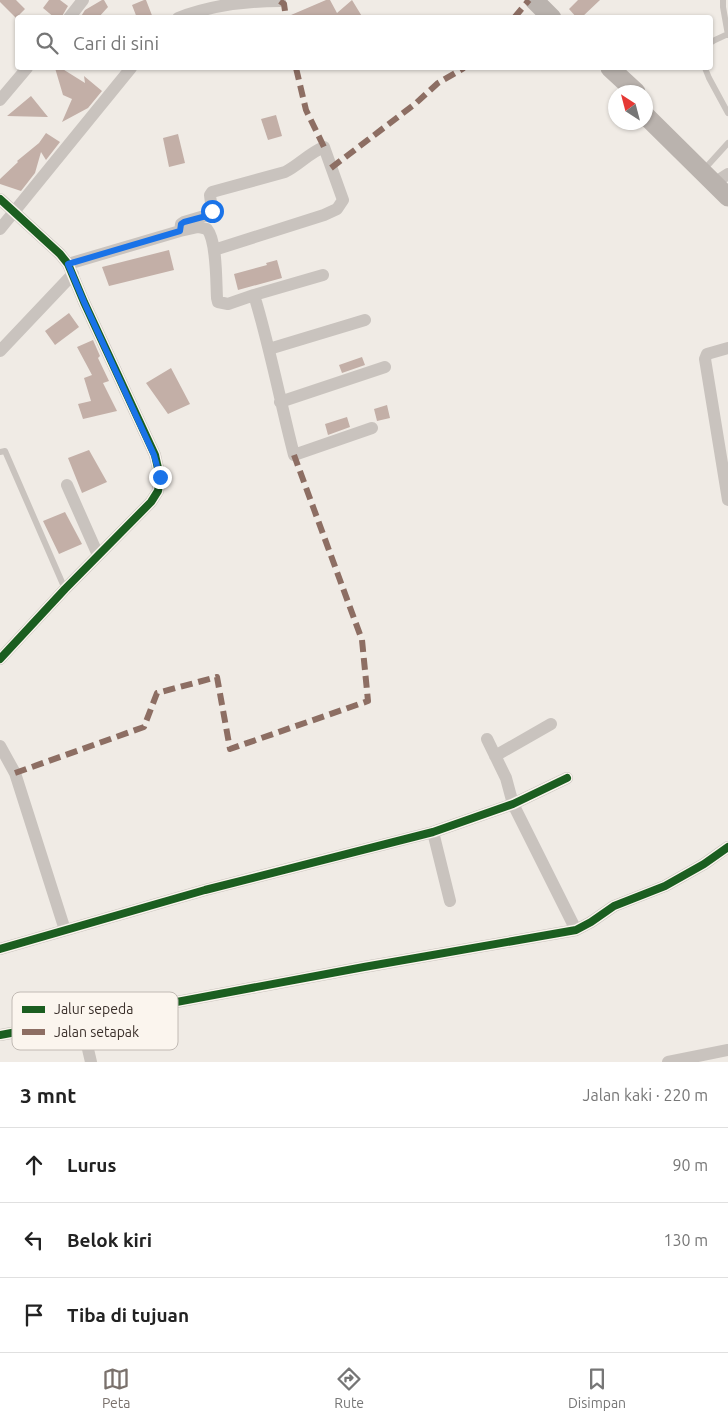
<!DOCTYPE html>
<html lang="id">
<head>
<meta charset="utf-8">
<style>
  :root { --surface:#fff; --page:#f2f2f2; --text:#222; --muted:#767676; --line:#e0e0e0; --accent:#7a716c }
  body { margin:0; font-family:Ubuntu,sans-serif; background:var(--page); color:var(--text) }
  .compass { position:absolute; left:608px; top:85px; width:45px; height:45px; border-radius:50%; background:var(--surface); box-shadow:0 1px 4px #0004; rotate:324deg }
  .stop { position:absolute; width:15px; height:15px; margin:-11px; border:4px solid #1a73e8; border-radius:50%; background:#fff }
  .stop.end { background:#1a73e8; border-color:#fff; box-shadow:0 1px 5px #0008 }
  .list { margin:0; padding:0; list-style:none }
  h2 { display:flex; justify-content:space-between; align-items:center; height:65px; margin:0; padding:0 20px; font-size:21px }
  h2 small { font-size:16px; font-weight:400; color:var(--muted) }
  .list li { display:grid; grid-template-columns:32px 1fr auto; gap:15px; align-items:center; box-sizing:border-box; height:75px; padding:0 20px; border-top:1px solid var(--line) }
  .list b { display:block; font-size:19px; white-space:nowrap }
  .list em { font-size:16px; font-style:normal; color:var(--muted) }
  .icon { flex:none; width:28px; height:28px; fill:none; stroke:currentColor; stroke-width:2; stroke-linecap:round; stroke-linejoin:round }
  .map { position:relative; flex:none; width:728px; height:1062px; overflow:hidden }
  .search { position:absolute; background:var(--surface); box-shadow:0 1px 4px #0004; left:15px; right:15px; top:15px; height:55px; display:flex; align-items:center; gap:12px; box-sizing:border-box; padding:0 18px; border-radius:5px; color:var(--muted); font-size:19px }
  .sheet { height:290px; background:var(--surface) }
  nav { display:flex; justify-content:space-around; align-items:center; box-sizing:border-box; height:70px; border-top:1px solid var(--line); background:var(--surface); font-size:14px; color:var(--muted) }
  nav a { display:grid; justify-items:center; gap:2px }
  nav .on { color:var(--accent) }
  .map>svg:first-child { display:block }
  .building { fill:#c3afa7 }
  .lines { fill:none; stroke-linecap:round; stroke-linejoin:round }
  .lane { stroke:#c9c3be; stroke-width:6 }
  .street { stroke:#c9c3be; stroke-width:12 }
  .secondary { stroke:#bab3ae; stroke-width:19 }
  .quiet { stroke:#8d6e63; stroke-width:6; stroke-dasharray:12 6; stroke-linecap:butt }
  .cycleway-casing { stroke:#fbf5ee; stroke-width:11 }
  .cycleway { stroke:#1b5e20; stroke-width:8 }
  .route { stroke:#1a73e8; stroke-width:6 }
  .key { fill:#fbf5ee; stroke:#c1bab4; stroke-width:1 }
  .key-label { font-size:14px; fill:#3b302b }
</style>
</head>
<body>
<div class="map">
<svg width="728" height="1062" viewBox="0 0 728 1062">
  <rect width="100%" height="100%" fill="#f0ebe5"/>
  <path class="building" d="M 0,0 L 16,0 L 25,9 L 16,18 L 0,2 Z
    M 49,0 L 60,0 L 68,6 L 61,18 L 55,18 L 43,8 Z
    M 102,0 L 104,0 L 108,7 L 98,18 L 80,18 L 85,10 Z
    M 144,0 L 146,0 L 153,18 L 137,18 L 132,5 Z
    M 326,0 L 330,0 L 337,13 L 352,0 L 363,18 L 284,18 Z
    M 578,0 L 600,0 L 581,18 L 577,18 L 569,9 Z
    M 55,68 L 61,68 L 85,83 L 84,76 L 102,91 L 88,108 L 62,122 L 72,99 L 63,95 Z
    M 31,96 L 48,117 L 7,116 Z
    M 276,115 L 282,136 L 268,140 L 261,119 Z
    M 46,133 L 60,142 L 46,160 L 41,152 L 35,173 L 21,191 L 0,184 L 0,179 L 18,162 L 17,161 L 39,143 Z
    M 178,134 L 185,163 L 169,167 L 163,138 Z
    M 169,250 L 174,270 L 109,286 L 102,267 Z
    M 277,260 L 282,278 L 238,290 L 234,274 L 267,265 L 266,263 Z
    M 69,313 L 79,327 L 55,345 L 45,331 Z
    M 93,340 L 100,356 L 98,358 L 109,381 L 103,383 L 117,411 L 83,419 L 78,404 L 91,401 L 84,378 L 92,375 L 77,347 Z
    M 362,357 L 365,365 L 342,373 L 339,365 Z
    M 171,368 L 190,404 L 168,414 L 146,383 Z
    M 387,405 L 390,418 L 377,421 L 374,409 Z
    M 347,417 L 350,427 L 328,435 L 325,424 Z
    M 89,450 L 107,482 L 82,493 L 68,458 Z
    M 65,512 L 82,544 L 59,554 L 43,521 Z"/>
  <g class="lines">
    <path class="lane" d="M 723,0 L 723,7 L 728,35
      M 710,43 L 715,40 L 728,34
      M 705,68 L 709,78 L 728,113
      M 709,164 L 728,143
      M 0,452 L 5,451 L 65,589"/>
    <path class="street" d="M 69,18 L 83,0
      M 178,18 C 211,5 246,1 280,1
      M 0,100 L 27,68
      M 714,183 L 728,174
      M 0,199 L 60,254 L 68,264 L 84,302 L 155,455 L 160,477 L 158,491 L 151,502 L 65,589 L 0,659
      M 0,229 L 131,68
      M 180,231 L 181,224 L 184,222 L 211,214 L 212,211 L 210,195 L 212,192 L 285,172 C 299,165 309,153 324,147 L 343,200 L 337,209 L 324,215 L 214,250
      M 68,264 L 180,231 L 198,227 L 207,229 C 217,241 216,281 217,298 L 218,302 L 228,304 L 254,295 C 270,347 280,401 294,455 L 372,428
      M 254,295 L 323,275
      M 728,348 L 707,354 L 705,359 L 728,500
      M 269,349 L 365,320
      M 0,351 L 73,274
      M 280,402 L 385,367
      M 67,485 L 98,555
      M 487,739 L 506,778 L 513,804 L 576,930
      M 0,746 L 15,773 L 65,930
      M 495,756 L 551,724
      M 433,832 L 450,901
      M 0,949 L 205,890 L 433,832 L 513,804 L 567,778
      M 81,1019 L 91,1062
      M 0,1035 L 364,967 L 576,930 L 591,922 L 614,906 L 665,886 L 704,864 L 728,847
      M 668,1062 L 728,1050"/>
    <path class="secondary" d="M 534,0 L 552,18
      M 610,68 L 636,92
      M 646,116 L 728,197"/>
    <path class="quiet" d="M 280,1 L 284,4 L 286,18
      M 514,18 L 529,0
      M 296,68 L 306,110 L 324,147
      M 331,168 L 415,104 L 438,83 L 464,68
      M 15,773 L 144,727 L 157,693 L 217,677 L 230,749 L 368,701 L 362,640 L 294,455"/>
    <g class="cycleway-casing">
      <path id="cycleway" d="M 0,199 L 60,254 L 68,264 L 84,302 L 155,455 L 160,477 L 158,491 L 151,502 L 65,589 L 0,659
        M 0,949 L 205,890 L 433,832 L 513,804 L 567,778
        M 0,1035 L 364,967 L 576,930 L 591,922 L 614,906 L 665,886 L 704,864 L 728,847"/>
    </g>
    <use href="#cycleway" class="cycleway"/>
  </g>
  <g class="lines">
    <path class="route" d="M 160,477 L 154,455 L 84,302 L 68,264 L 180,231 L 181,224 L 184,222 L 210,215 L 212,211"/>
  </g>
  <rect x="12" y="992" width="166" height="58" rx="8" class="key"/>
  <rect x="22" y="1006" width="23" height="7" fill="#1b5e20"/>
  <rect x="22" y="1029" width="23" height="6" fill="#8d6e63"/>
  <g class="key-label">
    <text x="54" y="1014">Jalur sepeda</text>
    <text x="54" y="1037">Jalan setapak</text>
  </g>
</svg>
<svg class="compass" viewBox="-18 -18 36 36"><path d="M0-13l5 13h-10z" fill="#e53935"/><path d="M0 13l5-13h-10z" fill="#767676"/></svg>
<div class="stop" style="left:212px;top:211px"></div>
<div class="stop end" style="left:160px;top:477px"></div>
<div class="search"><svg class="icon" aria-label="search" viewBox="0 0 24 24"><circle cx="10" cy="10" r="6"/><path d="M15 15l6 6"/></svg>Cari di sini</div>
</div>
<section class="sheet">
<h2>3 mnt<small>Jalan kaki · 220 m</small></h2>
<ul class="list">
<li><svg class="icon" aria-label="ahead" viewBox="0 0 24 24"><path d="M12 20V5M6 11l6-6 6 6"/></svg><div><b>Lurus</b></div><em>90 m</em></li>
<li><svg class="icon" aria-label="left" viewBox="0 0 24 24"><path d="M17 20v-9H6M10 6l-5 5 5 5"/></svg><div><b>Belok kiri</b></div><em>130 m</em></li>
<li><svg class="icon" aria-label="arrive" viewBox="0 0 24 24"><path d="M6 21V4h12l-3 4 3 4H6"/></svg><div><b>Tiba di tujuan</b></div></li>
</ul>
</section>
<nav>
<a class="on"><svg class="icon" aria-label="map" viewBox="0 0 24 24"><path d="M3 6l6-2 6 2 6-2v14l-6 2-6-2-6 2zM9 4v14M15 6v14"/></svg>Peta</a>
<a><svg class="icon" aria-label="directions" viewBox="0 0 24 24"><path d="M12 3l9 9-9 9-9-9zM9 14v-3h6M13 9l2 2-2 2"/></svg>Rute</a>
<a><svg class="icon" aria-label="saved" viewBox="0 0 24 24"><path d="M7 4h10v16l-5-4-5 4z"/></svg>Disimpan</a>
</nav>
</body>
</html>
